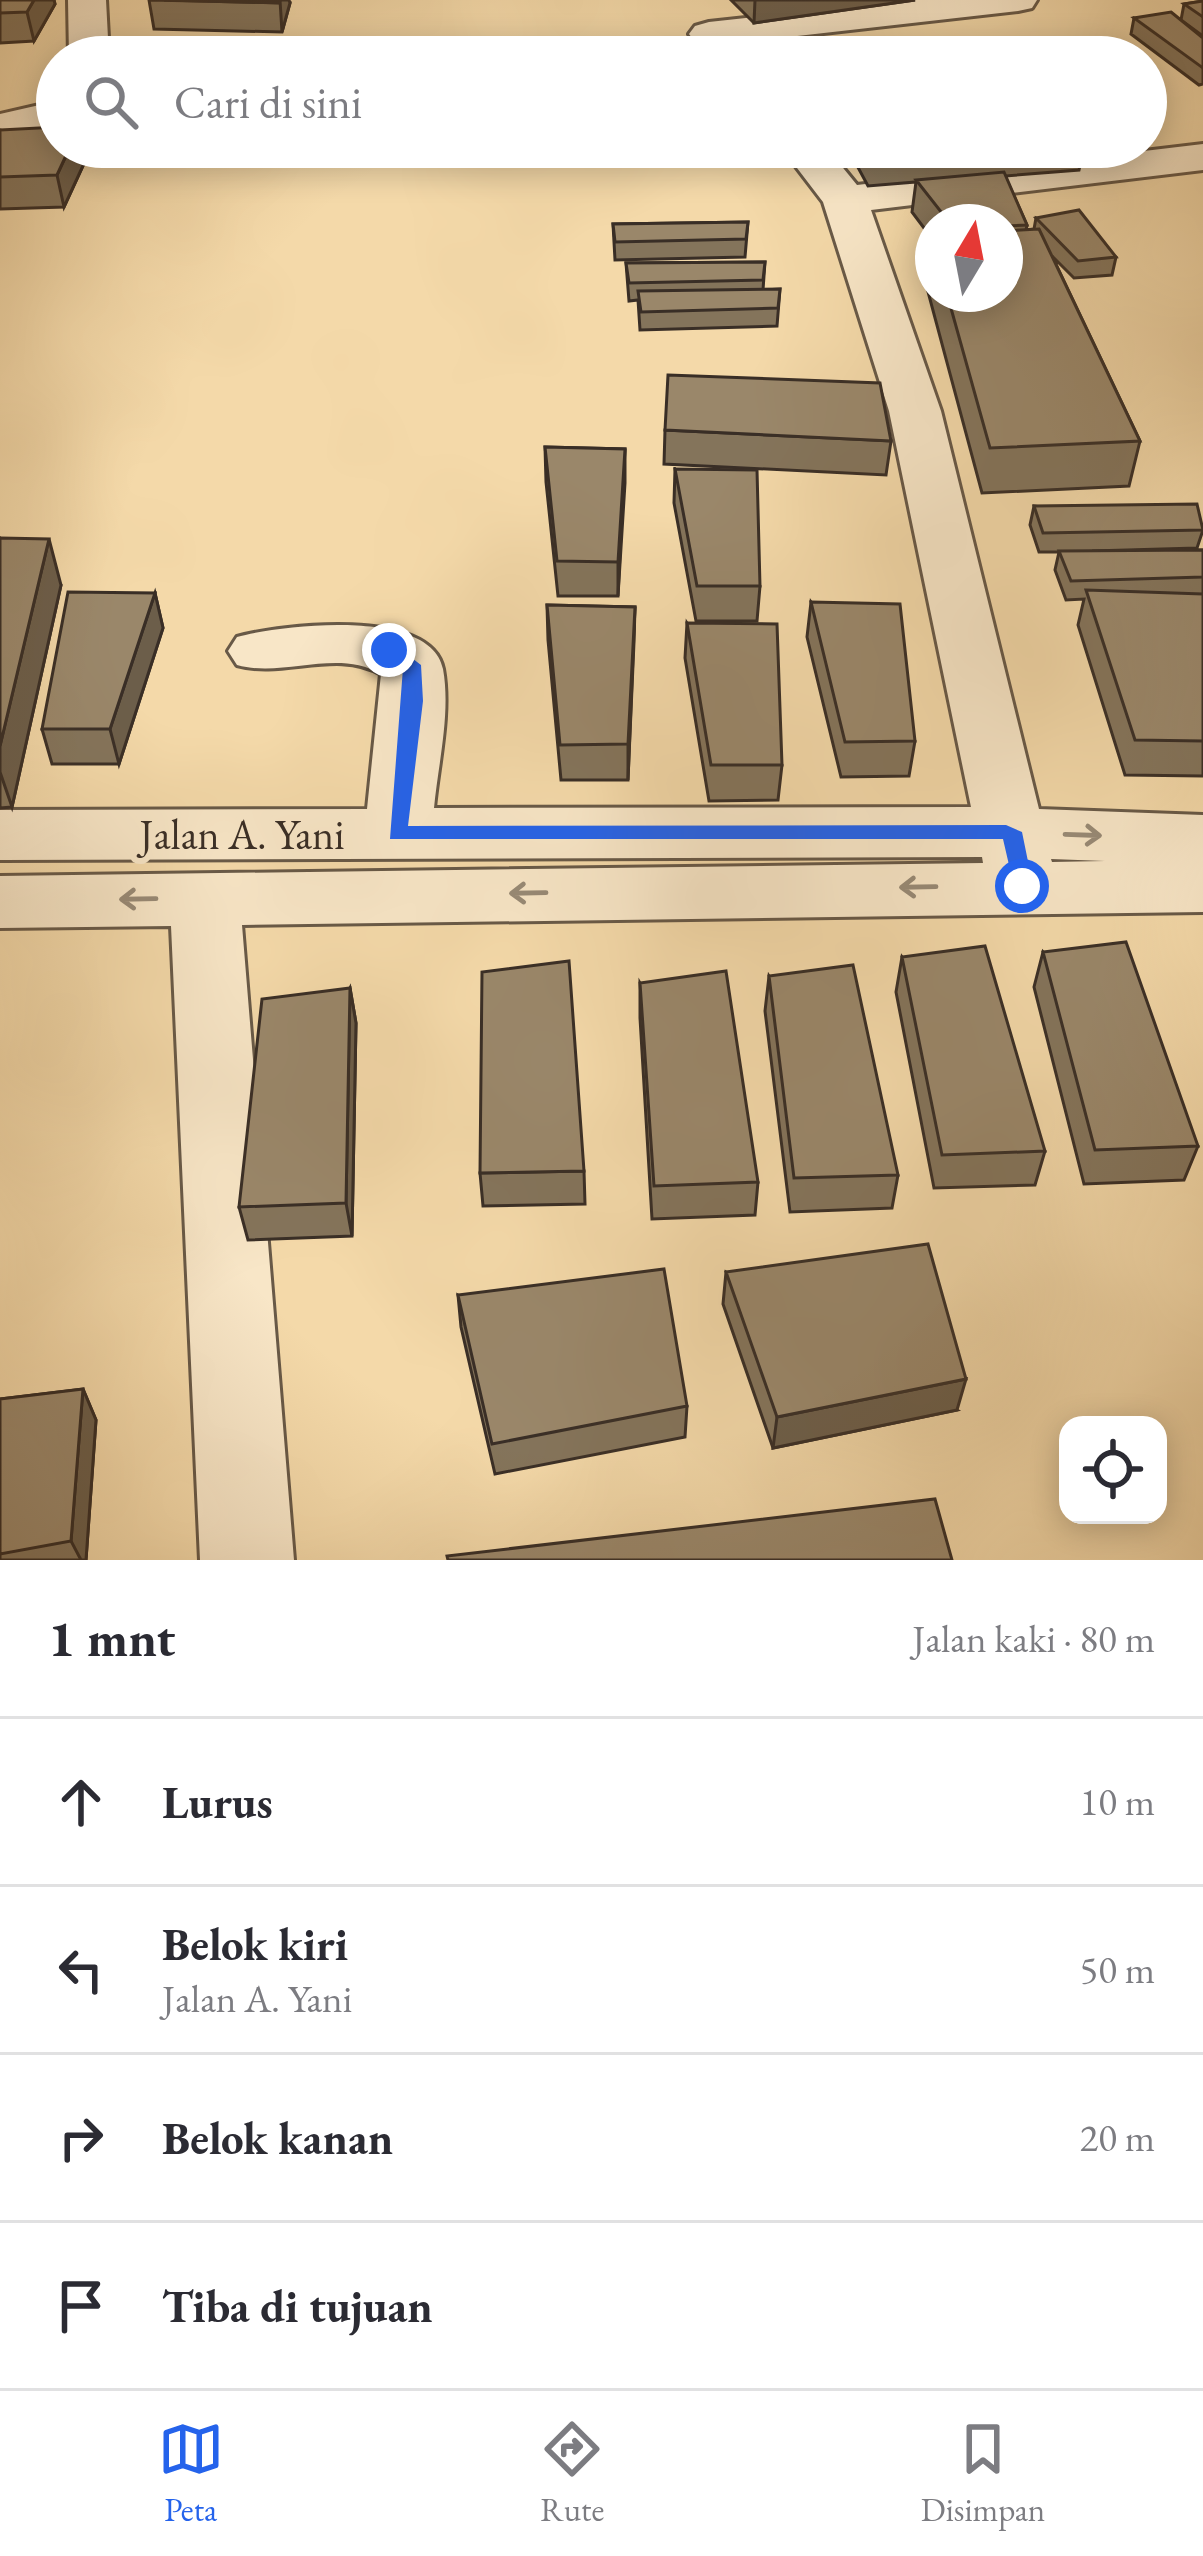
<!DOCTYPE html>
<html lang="id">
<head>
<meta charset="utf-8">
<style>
  :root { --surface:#fff; --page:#f7f7f7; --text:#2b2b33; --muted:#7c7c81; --line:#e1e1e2; --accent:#2563eb }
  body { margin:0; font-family:"EB Garamond",serif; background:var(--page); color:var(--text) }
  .controls { position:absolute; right:36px; bottom:36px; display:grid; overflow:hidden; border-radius:24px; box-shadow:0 6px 30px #0003 }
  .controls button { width:108px; height:108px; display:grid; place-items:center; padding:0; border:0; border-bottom:3px solid var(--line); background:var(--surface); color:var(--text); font:60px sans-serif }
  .compass { position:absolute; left:915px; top:204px; width:108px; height:108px; border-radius:50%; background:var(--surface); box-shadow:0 6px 30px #0003; rotate:10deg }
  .stop { position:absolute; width:36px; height:36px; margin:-27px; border:9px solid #2563eb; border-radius:50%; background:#fff }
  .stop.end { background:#2563eb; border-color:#fff; box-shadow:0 3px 12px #0008 }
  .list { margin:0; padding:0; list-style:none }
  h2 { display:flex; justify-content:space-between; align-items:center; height:156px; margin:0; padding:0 48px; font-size:51px }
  h2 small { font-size:39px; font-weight:400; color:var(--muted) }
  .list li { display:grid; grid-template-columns:78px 1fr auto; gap:36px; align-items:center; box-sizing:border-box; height:168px; padding:0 48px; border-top:3px solid var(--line) }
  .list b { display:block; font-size:45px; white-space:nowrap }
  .list p { margin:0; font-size:39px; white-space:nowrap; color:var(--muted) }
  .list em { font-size:39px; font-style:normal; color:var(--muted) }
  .icon { flex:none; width:66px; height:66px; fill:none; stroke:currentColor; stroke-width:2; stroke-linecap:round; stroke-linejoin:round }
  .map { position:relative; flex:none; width:1203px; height:1560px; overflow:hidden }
  .search { position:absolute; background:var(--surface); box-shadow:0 6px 30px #0003; left:36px; right:36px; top:36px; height:132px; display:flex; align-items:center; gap:30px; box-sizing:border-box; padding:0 42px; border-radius:66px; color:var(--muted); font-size:45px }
  .sheet { height:828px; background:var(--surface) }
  nav { display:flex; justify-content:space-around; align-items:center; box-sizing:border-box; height:168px; border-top:3px solid var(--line); background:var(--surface); font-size:33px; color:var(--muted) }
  nav a { display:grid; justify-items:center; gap:6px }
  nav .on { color:var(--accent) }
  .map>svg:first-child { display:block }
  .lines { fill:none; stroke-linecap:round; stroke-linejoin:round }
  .minor-casing { stroke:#685947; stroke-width:6 }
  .minor { fill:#f8e6c7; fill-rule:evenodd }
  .wall { fill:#84745b; stroke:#392e26; stroke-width:3; fill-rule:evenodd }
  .shaded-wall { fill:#6c5e4a; stroke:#392e26; stroke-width:3 }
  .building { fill:#9a876a; stroke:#392e26; stroke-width:3 }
  .oneway { stroke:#988a76 }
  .route { fill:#2563eb }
  .labels { text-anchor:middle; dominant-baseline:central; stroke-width:12; stroke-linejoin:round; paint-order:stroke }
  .street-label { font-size:42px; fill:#392e26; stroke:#f8e6c7 }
</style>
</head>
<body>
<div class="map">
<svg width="1203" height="1560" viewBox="0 0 1203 1560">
  <rect width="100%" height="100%" fill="#f4d9a9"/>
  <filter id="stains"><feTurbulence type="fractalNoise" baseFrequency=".00167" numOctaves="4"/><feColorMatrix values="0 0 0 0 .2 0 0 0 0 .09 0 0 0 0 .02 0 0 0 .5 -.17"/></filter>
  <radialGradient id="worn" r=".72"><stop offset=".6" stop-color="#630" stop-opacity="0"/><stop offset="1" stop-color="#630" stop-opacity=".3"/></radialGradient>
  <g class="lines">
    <g class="minor-casing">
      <path id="minor" d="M 68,0 L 106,0 L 109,57 L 69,57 Z
        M 912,0 L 1037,0 L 1032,8 L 1018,11 L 709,46 L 695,42 L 689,34 L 695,26 L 709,22 Z
        M 57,101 L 57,128 L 0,140 L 0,114 Z
        M 1203,144 L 1203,170 L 871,210 L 941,411 L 1039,809 L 1203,815 L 1203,912 L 242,925 L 294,1560 L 200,1560 L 171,926 L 0,928 L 0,876 L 983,863 L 982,857 L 0,860 L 0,810 L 367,809 L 381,674 C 337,648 284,678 237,665 L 228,651 L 237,637 C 280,625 431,607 443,669 C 451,713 438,765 434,808 L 971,807 L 889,411 L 823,202 L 781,147 L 826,147 L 857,185 ZM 1051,859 L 1105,861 L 1052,862 Z"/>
    </g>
    <use href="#minor" class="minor"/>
  </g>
  <path class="wall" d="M 0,0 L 54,0 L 55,4 L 34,41 L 0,43 Z
    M 149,0 L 290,3 L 282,32 L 154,29 Z
    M 731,0 L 915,0 L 754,23 Z
    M 1203,1 L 1203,36 L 1181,20 L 1184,4 Z
    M 1134,18 L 1203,38 L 1203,84 L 1199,85 L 1131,34 Z
    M 0,130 L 57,147 L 85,147 L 87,157 L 64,207 L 0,209 Z
    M 847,147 L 1084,147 L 1079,170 L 1005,176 L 1027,225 L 1026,230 L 1034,229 L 1036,218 L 1116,257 L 1112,275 L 1074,278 L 1052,256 L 1140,441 L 1129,486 L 982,493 L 924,277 L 930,236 L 912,212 L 916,182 L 868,186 ZM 933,222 L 1005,222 L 1005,294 L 933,294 Z
    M 748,222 L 745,257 L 615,260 L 613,224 Z
    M 765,262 L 763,290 L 780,289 L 777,326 L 640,330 L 638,300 L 629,301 L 626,263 Z
    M 665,430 L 891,441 L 886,475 L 664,464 Z
    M 545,447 L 625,449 L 618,596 L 558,596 L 546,482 Z
    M 675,469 L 760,586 L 757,621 L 696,621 L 674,503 Z
    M 1034,506 L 1203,530 L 1197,548 L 1092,551 L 1203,550 L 1203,776 L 1125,775 L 1078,625 L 1084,599 L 1066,600 L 1055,570 L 1059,552 L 1039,552 L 1030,525 Z
    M 0,538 L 61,585 L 12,807 L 0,808 Z
    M 155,593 L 163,628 L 119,764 L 52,764 L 42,729 Z
    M 811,602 L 915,741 L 909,776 L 841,777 L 807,637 Z
    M 547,605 L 635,607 L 628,780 L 561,780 L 548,640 Z
    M 687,623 L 782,765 L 778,800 L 709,801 L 685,658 Z
    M 1043,952 L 1198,1146 L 1184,1180 L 1084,1184 L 1034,987 Z
    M 902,957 L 1045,1151 L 1035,1185 L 934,1188 L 896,992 Z
    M 769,976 L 898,1175 L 892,1208 L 790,1212 L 765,1011 Z
    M 640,983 L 758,1182 L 755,1215 L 652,1219 L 640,1018 Z
    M 350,988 L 356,1023 L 352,1236 L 248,1240 L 239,1207 Z
    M 584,1171 L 585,1204 L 483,1206 L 480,1173 Z
    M 726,1272 L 957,1410 L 773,1448 L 723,1304 Z
    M 458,1295 L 687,1406 L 685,1437 L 495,1474 L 461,1327 Z
    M 83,1389 L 96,1420 L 86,1560 L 0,1560 L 0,1399 Z"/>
  <path class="shaded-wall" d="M 34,0 L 54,0 L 55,4 L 34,41 L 27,12 Z
    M 280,0 L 289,0 L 290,3 L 282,32 Z
    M 755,0 L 915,0 L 754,23 Z
    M 70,147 L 85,147 L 87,157 L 64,207 L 57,175 Z
    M 625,449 L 625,483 L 618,596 L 618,562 Z
    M 49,539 L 61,585 L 12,807 L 0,772 L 0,746 Z
    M 155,593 L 163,628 L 119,764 L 110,729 Z
    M 635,607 L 634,642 L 628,780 L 628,744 Z
    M 350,988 L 356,1023 L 352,1236 L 346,1203 Z
    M 966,1379 L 957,1410 L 773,1448 L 777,1417 Z
    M 83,1389 L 96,1420 L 86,1560 L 81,1560 L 71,1541 Z"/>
  <path class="building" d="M 0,0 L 34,0 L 27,12 L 0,13 Z
    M 164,0 L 280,0 L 279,3 Z
    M 1203,1 L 1203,17 L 1184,4 Z
    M 1171,12 L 1203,38 L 1203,68 L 1134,18 Z
    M 450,42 L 586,46 L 586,57 L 448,57 Z
    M 57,127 L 57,147 L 70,147 L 57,175 L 0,177 L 0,130 Z
    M 1004,172 L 1027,225 L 1005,226 L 1005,222 L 949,222 L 916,180 Z
    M 1079,210 L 1116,257 L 1078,261 L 1036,218 Z
    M 748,222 L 746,239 L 615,242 L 613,224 Z
    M 1039,229 L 1140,441 L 990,448 L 947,294 L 1005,294 L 1005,231 Z
    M 765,262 L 763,280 L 629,283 L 626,263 Z
    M 780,289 L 778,308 L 641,312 L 638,291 Z
    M 668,375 L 880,383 L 891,441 L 665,430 Z
    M 545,447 L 625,449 L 618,562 L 557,561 Z
    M 675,469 L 757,470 L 760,586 L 697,586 Z
    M 1197,504 L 1203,530 L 1043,533 L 1034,506 Z
    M 0,538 L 49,539 L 0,746 Z
    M 1203,550 L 1203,577 L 1071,581 L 1059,551 Z
    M 1086,590 L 1203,594 L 1203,741 L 1135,740 Z
    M 68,592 L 155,593 L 110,729 L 42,729 Z
    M 811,602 L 900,604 L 915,741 L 845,742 Z
    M 547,605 L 635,607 L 628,744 L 560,745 Z
    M 687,623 L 777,624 L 782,765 L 711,765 Z
    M 1126,942 L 1198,1146 L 1095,1150 L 1043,952 Z
    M 985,946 L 1045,1151 L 942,1155 L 902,957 Z
    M 569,961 L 584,1171 L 480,1173 L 482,972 Z
    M 853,965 L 898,1175 L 794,1178 L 769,976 Z
    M 726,971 L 758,1182 L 654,1186 L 640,983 Z
    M 350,988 L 346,1203 L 239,1207 L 262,999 Z
    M 928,1244 L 966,1379 L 777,1417 L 726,1272 Z
    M 664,1269 L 687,1406 L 492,1444 L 458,1295 Z
    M 83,1389 L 71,1541 L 0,1554 L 0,1399 Z
    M 935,1499 L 952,1560 L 448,1560 L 447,1556 Z"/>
  <defs><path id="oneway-shaft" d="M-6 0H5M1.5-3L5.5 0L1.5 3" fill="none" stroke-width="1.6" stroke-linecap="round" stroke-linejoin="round" transform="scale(3)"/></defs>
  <g class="oneway">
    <use href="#oneway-shaft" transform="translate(1083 835) rotate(2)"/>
    <use href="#oneway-shaft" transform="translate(918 887) rotate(179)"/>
    <use href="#oneway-shaft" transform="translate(528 893) rotate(179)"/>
    <use href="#oneway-shaft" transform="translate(138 899) rotate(179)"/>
  </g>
  <path class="route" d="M 383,646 L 396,646 L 421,665 L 423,701 L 408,826 L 1006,825 L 1022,832 L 1033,886 L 1030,891 L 1015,891 L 1003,839 L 390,839 L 403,668 L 383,654 Z"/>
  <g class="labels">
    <g class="street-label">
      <text x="242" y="834">Jalan A. Yani</text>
    </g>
  </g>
  <rect width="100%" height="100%" filter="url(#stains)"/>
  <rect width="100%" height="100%" fill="url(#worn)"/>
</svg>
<div class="controls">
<button><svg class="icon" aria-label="locate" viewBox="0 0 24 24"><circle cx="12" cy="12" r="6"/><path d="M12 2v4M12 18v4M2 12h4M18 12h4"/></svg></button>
</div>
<svg class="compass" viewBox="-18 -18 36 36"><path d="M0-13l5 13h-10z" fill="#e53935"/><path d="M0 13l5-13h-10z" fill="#7c7c81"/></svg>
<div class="stop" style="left:1022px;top:886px"></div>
<div class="stop end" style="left:389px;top:650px"></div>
<div class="search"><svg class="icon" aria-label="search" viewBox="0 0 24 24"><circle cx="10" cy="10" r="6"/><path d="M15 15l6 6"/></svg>Cari di sini</div>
</div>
<section class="sheet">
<h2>1 mnt<small>Jalan kaki · 80 m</small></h2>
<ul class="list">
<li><svg class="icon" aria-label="ahead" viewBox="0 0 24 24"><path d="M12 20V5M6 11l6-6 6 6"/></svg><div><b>Lurus</b></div><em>10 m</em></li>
<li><svg class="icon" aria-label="left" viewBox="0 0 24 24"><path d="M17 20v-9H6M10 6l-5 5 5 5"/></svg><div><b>Belok kiri</b><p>Jalan A. Yani</p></div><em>50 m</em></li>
<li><svg class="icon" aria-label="right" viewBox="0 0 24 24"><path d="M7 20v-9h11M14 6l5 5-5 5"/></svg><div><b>Belok kanan</b></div><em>20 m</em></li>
<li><svg class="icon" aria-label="arrive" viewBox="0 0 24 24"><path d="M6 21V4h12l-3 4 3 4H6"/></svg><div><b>Tiba di tujuan</b></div></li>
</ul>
</section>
<nav>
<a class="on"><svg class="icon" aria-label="map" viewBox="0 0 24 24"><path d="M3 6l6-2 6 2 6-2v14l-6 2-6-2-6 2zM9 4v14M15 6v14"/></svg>Peta</a>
<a><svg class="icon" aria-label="directions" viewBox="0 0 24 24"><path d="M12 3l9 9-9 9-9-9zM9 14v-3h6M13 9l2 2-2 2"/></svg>Rute</a>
<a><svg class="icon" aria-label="saved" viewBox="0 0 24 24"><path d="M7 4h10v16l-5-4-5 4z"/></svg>Disimpan</a>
</nav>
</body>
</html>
